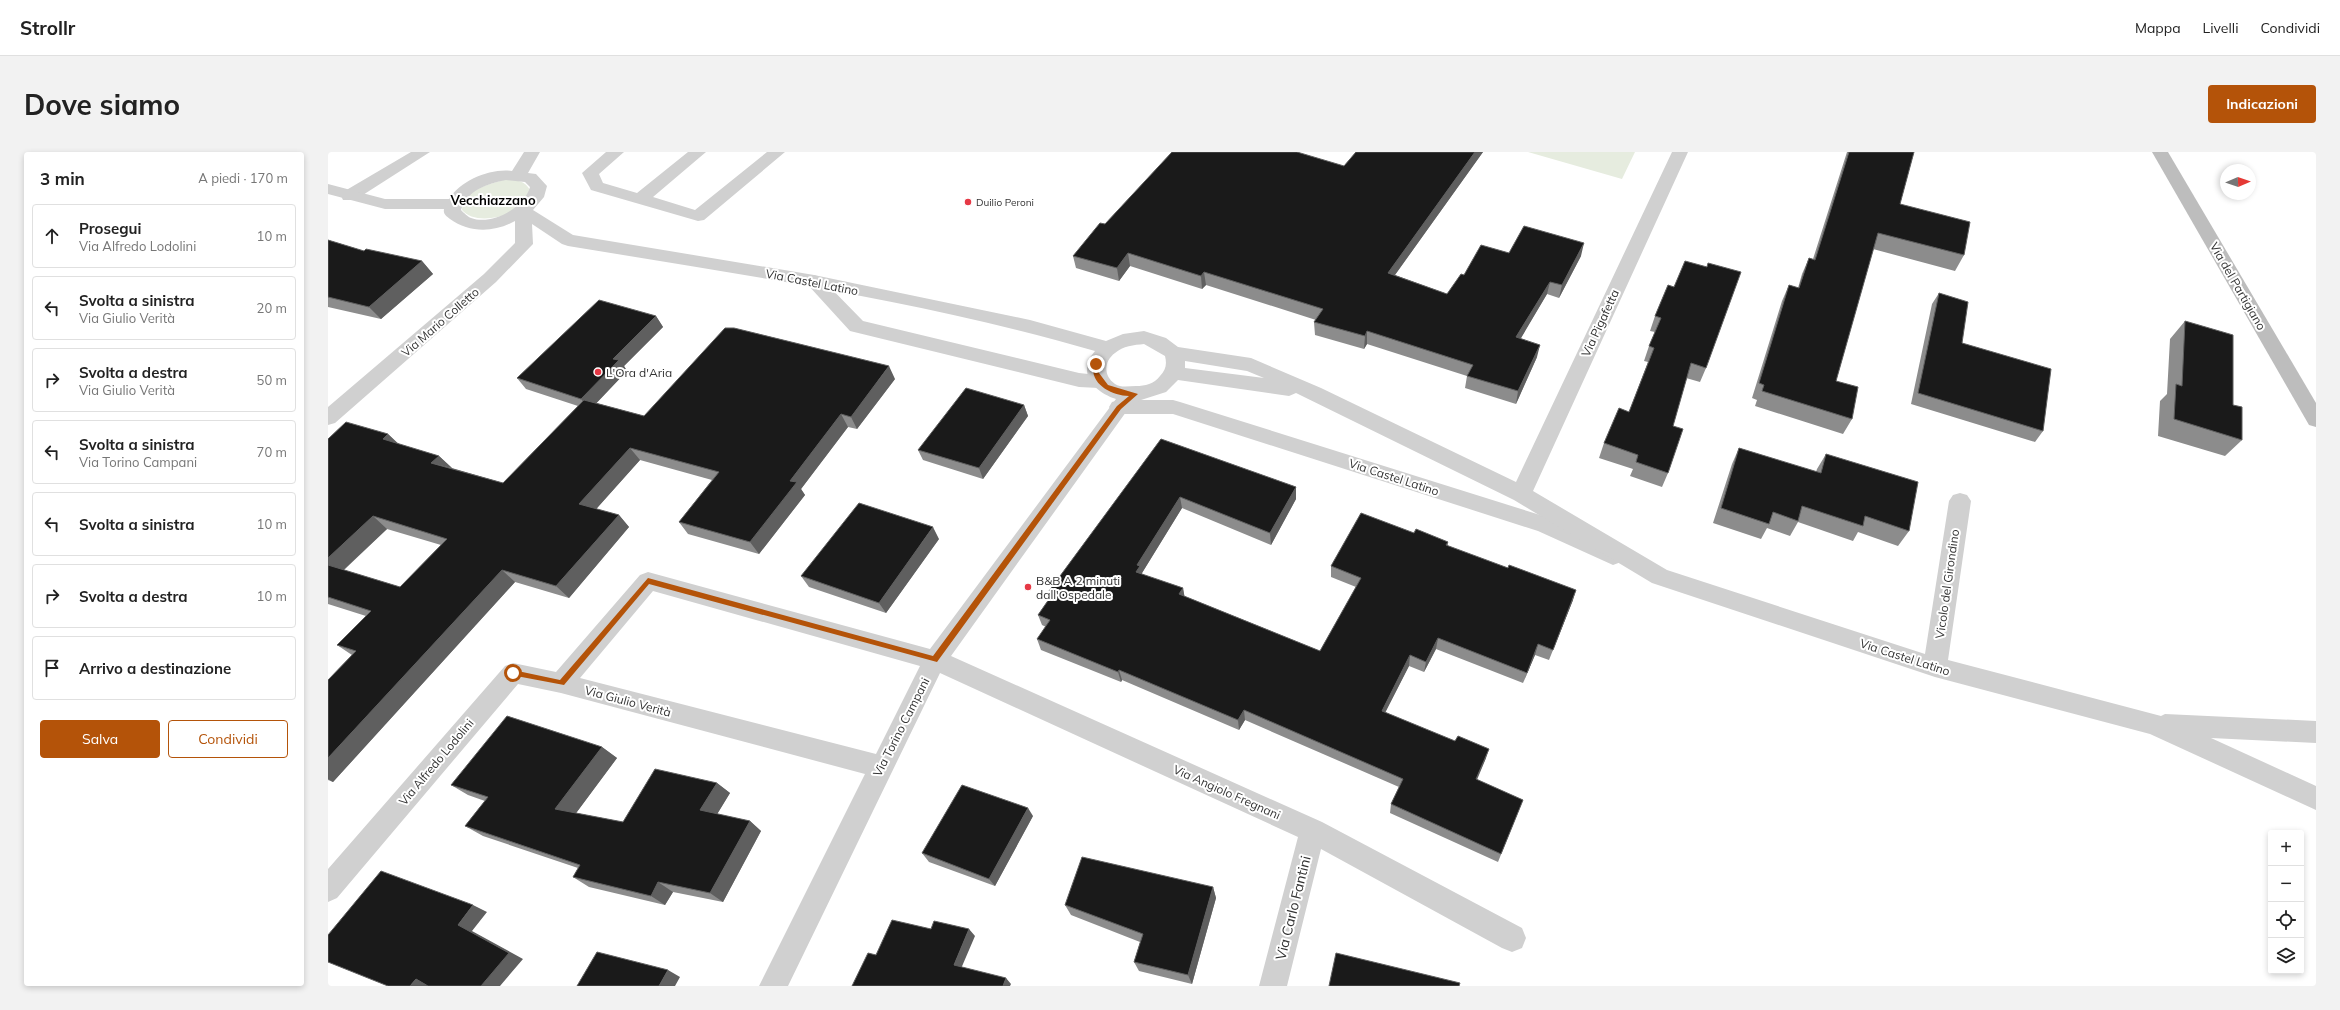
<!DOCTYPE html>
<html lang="it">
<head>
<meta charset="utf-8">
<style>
  :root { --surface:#fff; --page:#f2f2f2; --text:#222; --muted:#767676; --line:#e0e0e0; --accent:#b45309 }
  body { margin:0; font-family:Mulish,sans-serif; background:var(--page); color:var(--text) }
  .controls { position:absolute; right:12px; bottom:12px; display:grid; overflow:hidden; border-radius:4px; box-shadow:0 2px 6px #0003 }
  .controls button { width:36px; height:36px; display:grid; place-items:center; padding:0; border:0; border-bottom:1px solid var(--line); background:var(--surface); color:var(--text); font:20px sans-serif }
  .compass { position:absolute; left:1892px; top:12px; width:36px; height:36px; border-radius:50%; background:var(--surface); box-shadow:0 2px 6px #0003; rotate:88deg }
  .stop { position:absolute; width:12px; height:12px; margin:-9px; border:3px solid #b45309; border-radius:50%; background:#fff }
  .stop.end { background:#b45309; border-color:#fff; box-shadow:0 1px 4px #0008 }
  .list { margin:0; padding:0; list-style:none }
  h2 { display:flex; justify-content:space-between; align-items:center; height:52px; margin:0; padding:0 16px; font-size:17px }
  h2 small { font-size:13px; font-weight:400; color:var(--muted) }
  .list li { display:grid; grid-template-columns:26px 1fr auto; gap:12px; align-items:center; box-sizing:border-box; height:64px; margin:0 8px 8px; padding:0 8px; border:1px solid var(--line); border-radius:4px }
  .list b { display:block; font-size:15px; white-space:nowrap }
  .list p { margin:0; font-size:13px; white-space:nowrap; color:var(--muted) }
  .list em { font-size:13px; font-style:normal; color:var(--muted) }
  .actions { display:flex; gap:8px; padding:12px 16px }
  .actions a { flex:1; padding:9px 0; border:1px solid var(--accent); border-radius:4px; text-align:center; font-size:14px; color:var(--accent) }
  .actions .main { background:var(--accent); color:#fff }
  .icon { flex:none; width:22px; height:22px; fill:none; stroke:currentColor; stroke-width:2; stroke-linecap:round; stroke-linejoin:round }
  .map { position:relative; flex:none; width:1988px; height:834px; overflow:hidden; border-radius:4px }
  header { display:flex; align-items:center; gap:24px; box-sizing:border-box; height:56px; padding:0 20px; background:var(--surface); border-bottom:1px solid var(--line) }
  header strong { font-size:19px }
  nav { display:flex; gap:22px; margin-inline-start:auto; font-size:14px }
  .intro { display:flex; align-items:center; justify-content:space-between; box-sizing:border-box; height:96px; padding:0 24px }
  h1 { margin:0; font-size:28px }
  .button { padding:10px 18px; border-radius:4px; background:var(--accent); color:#fff; font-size:14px; font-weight:700 }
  main { display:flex; gap:24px; padding:0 24px }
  aside { flex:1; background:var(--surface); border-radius:4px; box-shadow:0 2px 6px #0003 }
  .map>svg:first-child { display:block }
  .green { fill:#e6ecdf }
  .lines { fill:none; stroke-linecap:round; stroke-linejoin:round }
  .service { fill:#d0d0d0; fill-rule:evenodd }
  .minor { fill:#d0d0d0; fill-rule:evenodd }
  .secondary { fill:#bdbdbd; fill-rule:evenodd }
  .wall { fill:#8c8c8c; fill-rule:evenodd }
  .shaded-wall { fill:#5f5f5f }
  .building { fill:#1a1a1a; stroke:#5f5f5f }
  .route { fill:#b45309 }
  .poi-dot { fill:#e63946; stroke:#fff; stroke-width:1.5 }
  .labels { text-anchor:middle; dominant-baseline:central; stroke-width:4; stroke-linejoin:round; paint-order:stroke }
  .far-poi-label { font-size:10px; fill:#333; stroke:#fff; text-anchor:start }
  .street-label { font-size:12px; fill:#333; stroke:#fff }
  .poi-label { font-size:12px; fill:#333; stroke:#fff; text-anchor:start }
  .far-district-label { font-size:13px; font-weight:bold; fill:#000; stroke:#fff }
  .near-street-label { font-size:14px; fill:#333; stroke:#fff }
</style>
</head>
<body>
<header>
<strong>Strollr</strong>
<nav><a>Mappa</a><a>Livelli</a><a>Condividi</a></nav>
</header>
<div class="intro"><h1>Dove siamo</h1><a class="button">Indicazioni</a></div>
<main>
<aside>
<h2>3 min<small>A piedi · 170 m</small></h2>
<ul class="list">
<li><svg class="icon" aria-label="ahead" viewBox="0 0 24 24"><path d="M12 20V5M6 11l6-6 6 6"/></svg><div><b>Prosegui</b><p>Via Alfredo Lodolini</p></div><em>10 m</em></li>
<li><svg class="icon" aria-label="left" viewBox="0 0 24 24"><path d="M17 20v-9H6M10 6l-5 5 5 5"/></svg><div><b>Svolta a sinistra</b><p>Via Giulio Verità</p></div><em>20 m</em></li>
<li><svg class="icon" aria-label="right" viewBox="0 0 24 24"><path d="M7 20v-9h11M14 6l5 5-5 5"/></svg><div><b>Svolta a destra</b><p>Via Giulio Verità</p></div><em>50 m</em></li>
<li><svg class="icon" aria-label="left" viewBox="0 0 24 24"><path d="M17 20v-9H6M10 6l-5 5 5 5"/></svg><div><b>Svolta a sinistra</b><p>Via Torino Campani</p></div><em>70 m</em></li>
<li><svg class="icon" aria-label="left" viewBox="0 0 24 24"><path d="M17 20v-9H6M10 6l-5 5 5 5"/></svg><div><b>Svolta a sinistra</b></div><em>10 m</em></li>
<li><svg class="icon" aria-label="right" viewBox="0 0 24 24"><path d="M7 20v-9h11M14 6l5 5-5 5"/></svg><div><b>Svolta a destra</b></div><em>10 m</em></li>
<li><svg class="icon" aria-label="arrive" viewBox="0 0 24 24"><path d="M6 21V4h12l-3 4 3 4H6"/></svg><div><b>Arrivo a destinazione</b></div></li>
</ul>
<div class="actions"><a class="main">Salva</a><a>Condividi</a></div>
</aside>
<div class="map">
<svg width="1988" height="834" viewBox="0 0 1988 834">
  <rect width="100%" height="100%" fill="#fff"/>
  <path class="green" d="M 1200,0 L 1307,0 L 1294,27 Z
    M 175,28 C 186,28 196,27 202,38 C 201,41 200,46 198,49 C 187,65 147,74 134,58 C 135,38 159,33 175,28 Z"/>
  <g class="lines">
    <path class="service" d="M 83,0 L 102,0 L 27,48 L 15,48 L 13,44 L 15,40 Z
      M 278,0 L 296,0 L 271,22 L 275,31 L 309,41 L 360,0 L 378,0 L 325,45 L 367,58 L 439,0 L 457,0 L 376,68 L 370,69 L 263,38 L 254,21 Z
      M 486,123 L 492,125 L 535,169 L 751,221 L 778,224 L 781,229 L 778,234 L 771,236 L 751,235 L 522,179 L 480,133 L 477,129 L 480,125 Z
      M 791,248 L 845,248 L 852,250 L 1225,367 L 1293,398 L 1296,404 L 1293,410 L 1285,413 L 1210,379 L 845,262 L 791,262 L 784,260 L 781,255 L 784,250 Z"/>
    <path class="minor" d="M 196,0 L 212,0 L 200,21 L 208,22 L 219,34 L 216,45 L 205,58 L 245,83 L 486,123 L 702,168 L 778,189 L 795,182 L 816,179 L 838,186 L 850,195 L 923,206 L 993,236 L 1188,330 L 1344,0 L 1360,0 L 1205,339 L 1339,418 L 1597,502 L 1621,349 L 1625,343 L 1632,341 L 1639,343 L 1643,349 L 1620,508 L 1833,564 L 1837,562 L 1988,569 L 1988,591 L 1883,586 L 1988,634 L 1988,658 L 1822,582 L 1607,525 L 1324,431 L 1186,348 L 968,241 L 961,244 L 850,228 L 838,240 L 813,248 L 798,260 L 623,504 L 994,670 L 1194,776 L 1198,786 L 1194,796 L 1184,800 L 1174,796 L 993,697 L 959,834 L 931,834 L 970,685 L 612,521 L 460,834 L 431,834 L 537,622 L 233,541 L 190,532 L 9,746 L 0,750 L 0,717 L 177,514 L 185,511 L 228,520 L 312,423 L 320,420 L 602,497 L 788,247 C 766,240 748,221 767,199 C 595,149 416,123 240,94 L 234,92 L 204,72 L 205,92 L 168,130 L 7,271 L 0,273 L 0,255 L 156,122 L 187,91 L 187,69 C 166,81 141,81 122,67 C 118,64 115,62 116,57 L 57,57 L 0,42 L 0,32 L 57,47 L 121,47 C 133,28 163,16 184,19 ZM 178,28 L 197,30 L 202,35 C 197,55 164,74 143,66 C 140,65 136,61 133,58 C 139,38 159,32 178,28 ZM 816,192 L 837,204 C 839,212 838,218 832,224 C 826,232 817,234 808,234 C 801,234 793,236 787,232 C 775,224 776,209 787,201 C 795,194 806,193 816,192 ZM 857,209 L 919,219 L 936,226 L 857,216 ZM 325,439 L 592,514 L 548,602 L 252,526 Z"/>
    <path class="secondary" d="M 1824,0 L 1840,0 L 1988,251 L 1988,275 L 1981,273 Z"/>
  </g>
  <path class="wall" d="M 1028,0 L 1155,0 L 1067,123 L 1119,142 L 1136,123 L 1181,101 L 1253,104 L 1231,146 L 1219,142 L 1192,187 L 1209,205 L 1188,252 L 1137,236 L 1139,224 L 1039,192 L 1036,197 L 987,183 L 986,170 L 988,168 L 878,133 L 874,137 L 802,114 L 791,129 L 748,116 L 745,104 L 777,72 L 1016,14 Z
    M 1519,0 L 1586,0 L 1572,52 L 1636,103 L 1627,119 L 1545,97 L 1508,229 L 1524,267 L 1515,282 L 1427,254 L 1429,248 L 1424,246 L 1454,149 L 1461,133 L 1470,136 L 1474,122 L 1481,106 L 1485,107 Z
    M 0,88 L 36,99 L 94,109 L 105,122 L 53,167 L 0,155 Z
    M 1340,133 L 1378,216 L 1372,230 L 1358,226 L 1345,274 L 1340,321 L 1334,335 L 1302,324 L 1305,317 L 1271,306 L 1276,291 L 1301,260 L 1320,210 L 1316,209 L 1321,194 L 1327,180 L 1322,179 L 1327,164 Z
    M 1611,141 L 1634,191 L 1715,279 L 1707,290 L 1583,252 L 1604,152 Z
    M 328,164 L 335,175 L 296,214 L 299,219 L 268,251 L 316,264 L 567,227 L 529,277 L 520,275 L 473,337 L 477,343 L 431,402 L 360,382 L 351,370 L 384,328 L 312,308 L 268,357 L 291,363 L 301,375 L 241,446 L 187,430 L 5,630 L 0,628 L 0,528 L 24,503 L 9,493 L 38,464 L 0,452 L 0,287 L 60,282 L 70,292 L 111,304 L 124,316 L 175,331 L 250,254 L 198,237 L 189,226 ZM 59,377 L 113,393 L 72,435 L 16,418 Z
    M 1857,169 L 1905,253 L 1914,288 L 1897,304 L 1830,284 L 1832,249 L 1839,242 L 1842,187 Z
    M 696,253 L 700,264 L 655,327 L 595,308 L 590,298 Z
    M 833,287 L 968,335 L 968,347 L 943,393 L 854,356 L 814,421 L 814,423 L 855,436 L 856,444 L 992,499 L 1028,435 L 1003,425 L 1003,414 L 1086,381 L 1120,390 L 1120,394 L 1245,448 L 1221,508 L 1207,503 L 1195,531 L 1108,497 L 1096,520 L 1081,514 L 1057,560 L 1158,606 L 1149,628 L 1195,648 L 1170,710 L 1062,661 L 1063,652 L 1071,635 L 917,568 L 911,578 L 794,528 L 793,530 L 713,498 L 709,487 L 718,475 L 714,473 L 710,463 L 723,444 L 721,439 Z
    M 1411,296 L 1488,320 L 1489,317 L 1498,302 L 1581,379 L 1570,394 L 1530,380 L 1525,389 L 1470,370 L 1462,384 L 1439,376 L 1433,387 L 1385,371 L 1404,312 Z
    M 611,387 L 558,461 L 481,435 L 473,424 Z
    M 274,595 L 289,606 L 248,661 L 295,670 L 389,631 L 402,641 L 389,662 L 422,669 L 433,679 L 395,750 L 345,740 L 337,753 L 261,735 L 245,725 L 250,716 L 155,684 L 137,674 L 157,649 L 140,643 L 123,633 Z
    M 705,664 L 667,734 L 601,710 L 594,701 Z
    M 885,735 L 888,746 L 864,832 L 811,819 L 806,810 L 812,790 L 743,763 L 737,753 Z"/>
  <path class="shaded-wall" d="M 1147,0 L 1155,0 L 1059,134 L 1060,121 Z
    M 1256,91 L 1253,104 L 1231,146 L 1234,133 Z
    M 800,101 L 802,114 L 791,129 L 789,116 Z
    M 94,109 L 105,122 L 53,167 L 41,155 Z
    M 876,120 L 878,133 L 874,137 L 873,124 Z
    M 1222,130 L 1219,142 L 1186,198 L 1188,185 Z
    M 328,164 L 335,175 L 296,214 L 299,219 L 262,258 L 253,247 L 285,207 Z
    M 1039,179 L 1039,192 L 1036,197 L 1037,184 Z
    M 1212,193 L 1209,205 L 1188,252 L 1190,239 Z
    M 561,214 L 567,227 L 529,277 L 523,265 Z
    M 696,253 L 700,264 L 655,327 L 651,316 Z
    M 513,262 L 520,275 L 473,337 L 477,343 L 431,402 L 422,390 L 462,329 Z
    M 60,282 L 74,295 L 55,287 Z
    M 302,296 L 312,308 L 262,364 L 251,352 Z
    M 111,304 L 124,316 L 103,311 Z
    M 968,335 L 968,347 L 943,393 L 942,381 Z
    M 852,345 L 854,356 L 814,421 L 815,425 L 808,420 L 809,413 Z
    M 291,363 L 301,375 L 241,446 L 228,434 Z
    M 45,364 L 59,377 L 10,423 L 0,415 L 0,406 Z
    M 605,375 L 611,387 L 558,461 L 551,451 Z
    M 174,418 L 187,430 L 5,630 L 0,627 L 0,606 Z
    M 855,436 L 857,447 L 851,442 Z
    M 1248,438 L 1245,448 L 1221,508 L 1225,498 Z
    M 1110,486 L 1108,497 L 1096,520 L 1098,510 Z
    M 1210,492 L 1207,503 L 1195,531 L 1199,521 Z
    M 1082,503 L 1081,514 L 1053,569 L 1054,559 Z
    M 791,518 L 794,528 L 793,530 L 790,520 Z
    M 916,558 L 917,568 L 911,578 L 910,568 Z
    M 274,595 L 289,606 L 243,668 L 227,657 Z
    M 1161,597 L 1158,606 L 1145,636 L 1148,627 Z
    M 389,631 L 402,641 L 385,669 L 372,658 Z
    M 700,656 L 705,664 L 667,734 L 661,727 Z
    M 422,669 L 433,679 L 395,750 L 382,741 Z
    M 330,730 L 345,740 L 337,753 L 323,744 Z
    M 885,735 L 888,746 L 864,832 L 860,823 Z
    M 145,753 L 159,760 L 144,779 L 195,807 L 172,834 L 153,834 L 130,773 Z
    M 641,777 L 647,784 L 632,819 L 626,813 Z
    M 340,818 L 352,825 L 347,834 L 331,834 Z
    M 678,826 L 683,832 L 682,834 L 675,834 Z
    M 88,827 L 102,834 L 82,834 Z"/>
  <path class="building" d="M 844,0 L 969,0 L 1016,14 L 1028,0 L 1147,0 L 1060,121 L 1119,142 L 1133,122 L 1136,123 L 1153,93 L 1181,101 L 1196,74 L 1256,91 L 1234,133 L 1222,130 L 1188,185 L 1212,193 L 1190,239 L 1139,224 L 1145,213 L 1039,179 L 1037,184 L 986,170 L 995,157 L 876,120 L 873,124 L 800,101 L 789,116 L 745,104 L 772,71 L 777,72 Z
    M 1521,0 L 1586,0 L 1572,52 L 1642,70 L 1636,103 L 1550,81 L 1508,229 L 1530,235 L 1524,267 L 1434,239 L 1436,233 L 1431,231 L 1461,133 L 1471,136 L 1481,106 L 1487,108 Z
    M 0,88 L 36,99 L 38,97 L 94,109 L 41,155 L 0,145 Z
    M 1357,109 L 1379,115 L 1380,111 L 1413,120 L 1378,216 L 1363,211 L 1345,274 L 1355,277 L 1340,321 L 1308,310 L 1310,303 L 1276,291 L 1291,256 L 1301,260 L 1326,196 L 1321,194 L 1333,166 L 1327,164 L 1340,133 L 1346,135 Z
    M 1611,141 L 1640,150 L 1634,191 L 1723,217 L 1715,279 L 1590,241 Z
    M 271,148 L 328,164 L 285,207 L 291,208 L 253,247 L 189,226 Z
    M 1857,169 L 1905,183 L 1905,253 L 1914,255 L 1914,288 L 1846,267 L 1848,232 L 1854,234 Z
    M 397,176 L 406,176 L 561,214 L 523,265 L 513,262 L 462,329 L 469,330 L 422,390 L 351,370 L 391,320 L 302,296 L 251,352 L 291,363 L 228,434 L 174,418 L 0,606 L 0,528 L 28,499 L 9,493 L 43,459 L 0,445 L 0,413 L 72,435 L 119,387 L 45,364 L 0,406 L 0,287 L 18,270 L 60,282 L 55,287 L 111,304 L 103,311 L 175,331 L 256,248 L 316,264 Z
    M 638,236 L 696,253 L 651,316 L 590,298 Z
    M 833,287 L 968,335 L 942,381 L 852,345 L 809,413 L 812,414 L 808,420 L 855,436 L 851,442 L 992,499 L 1033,426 L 1003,414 L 1033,361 L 1086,381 L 1088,377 L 1120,390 L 1118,393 L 1180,416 L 1181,413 L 1248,438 L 1225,498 L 1210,492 L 1199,521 L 1110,486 L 1098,510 L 1082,503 L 1054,559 L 1127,589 L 1130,584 L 1161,597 L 1148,627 L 1195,648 L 1173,702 L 1063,652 L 1075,627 L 916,558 L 910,568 L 791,518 L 790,520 L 709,487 L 722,468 L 710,463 L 726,440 L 721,439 Z
    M 1411,296 L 1493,321 L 1498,302 L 1590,330 L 1581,379 L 1537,364 L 1535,374 L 1474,354 L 1470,369 L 1445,360 L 1441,372 L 1393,356 Z
    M 531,351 L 605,375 L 551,451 L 473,424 Z
    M 179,564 L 274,595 L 227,657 L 295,670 L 327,617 L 389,631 L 372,658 L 422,669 L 382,741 L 330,730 L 323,744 L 245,725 L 252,713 L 137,674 L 160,645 L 123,633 Z
    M 634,633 L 700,656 L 661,727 L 594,701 Z
    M 754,705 L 885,735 L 860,823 L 806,810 L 815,782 L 737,753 Z
    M 53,719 L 145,753 L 130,773 L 181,801 L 153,834 L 100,834 L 88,827 L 82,834 L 60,834 L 0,810 L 0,783 Z
    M 564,768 L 603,777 L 606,769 L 641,777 L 626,813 L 678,826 L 675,834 L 524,834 L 540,801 L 548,803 Z
    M 269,800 L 340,818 L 331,834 L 249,834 Z
    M 1008,801 L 1132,831 L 1131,834 L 1001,834 Z"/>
  <path class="route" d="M 766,211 L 770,211 L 771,221 L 780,233 L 810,242 L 793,257 L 609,510 L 321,432 L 236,533 L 183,523 L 182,521 L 185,518 L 232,528 L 320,426 L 605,504 L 789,254 L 801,244 C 783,244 760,231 766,211 Z"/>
  <g class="poi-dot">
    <circle cx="640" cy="50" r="4"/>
    <circle cx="270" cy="220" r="4"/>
    <circle cx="700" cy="435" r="4"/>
  </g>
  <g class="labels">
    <g class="far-poi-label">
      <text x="648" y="50">Duilio Peroni</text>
    </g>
    <g class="street-label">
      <text transform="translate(484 130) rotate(11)">Via Castel Latino</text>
      <text transform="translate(1910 134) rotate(60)">Via del Partigiano</text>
      <text transform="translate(112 170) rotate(-41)">Via Mario Colletto</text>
      <text transform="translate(1272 171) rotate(-65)">Via Pigafetta</text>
      <text transform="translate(1066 325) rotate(18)">Via Castel Latino</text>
      <text transform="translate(1619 432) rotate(-82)">Vicolo del Girondino</text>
      <text transform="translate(1577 505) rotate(18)">Via Castel Latino</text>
      <text transform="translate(300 549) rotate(15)">Via Giulio Verità</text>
      <text transform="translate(573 575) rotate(-63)">Via Torino Campani</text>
      <text transform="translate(108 610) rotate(-50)">Via Alfredo Lodolini</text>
      <text transform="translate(899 640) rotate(24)">Via Angiolo Fregnani</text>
    </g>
    <g class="poi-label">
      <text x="278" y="220">L'Ora d'Aria</text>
      <text x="708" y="428">B&amp;B A 2 minuti<tspan x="708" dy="14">dall'Ospedale</tspan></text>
    </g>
    <g class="far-district-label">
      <text x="165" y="48">Vecchiazzano</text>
    </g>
    <g class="near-street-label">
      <text transform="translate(965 756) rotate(-76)">Via Carlo Fantini</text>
    </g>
  </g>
</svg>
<div class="controls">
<button>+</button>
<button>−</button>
<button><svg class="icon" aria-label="locate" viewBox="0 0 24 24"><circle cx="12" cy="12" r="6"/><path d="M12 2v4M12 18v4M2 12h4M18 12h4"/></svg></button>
<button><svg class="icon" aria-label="layers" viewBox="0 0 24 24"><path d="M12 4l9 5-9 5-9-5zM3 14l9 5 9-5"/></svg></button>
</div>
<svg class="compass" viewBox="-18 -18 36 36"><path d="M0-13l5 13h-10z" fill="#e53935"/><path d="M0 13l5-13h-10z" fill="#767676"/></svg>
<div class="stop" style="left:185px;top:521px"></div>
<div class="stop end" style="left:768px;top:212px"></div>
</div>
</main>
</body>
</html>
